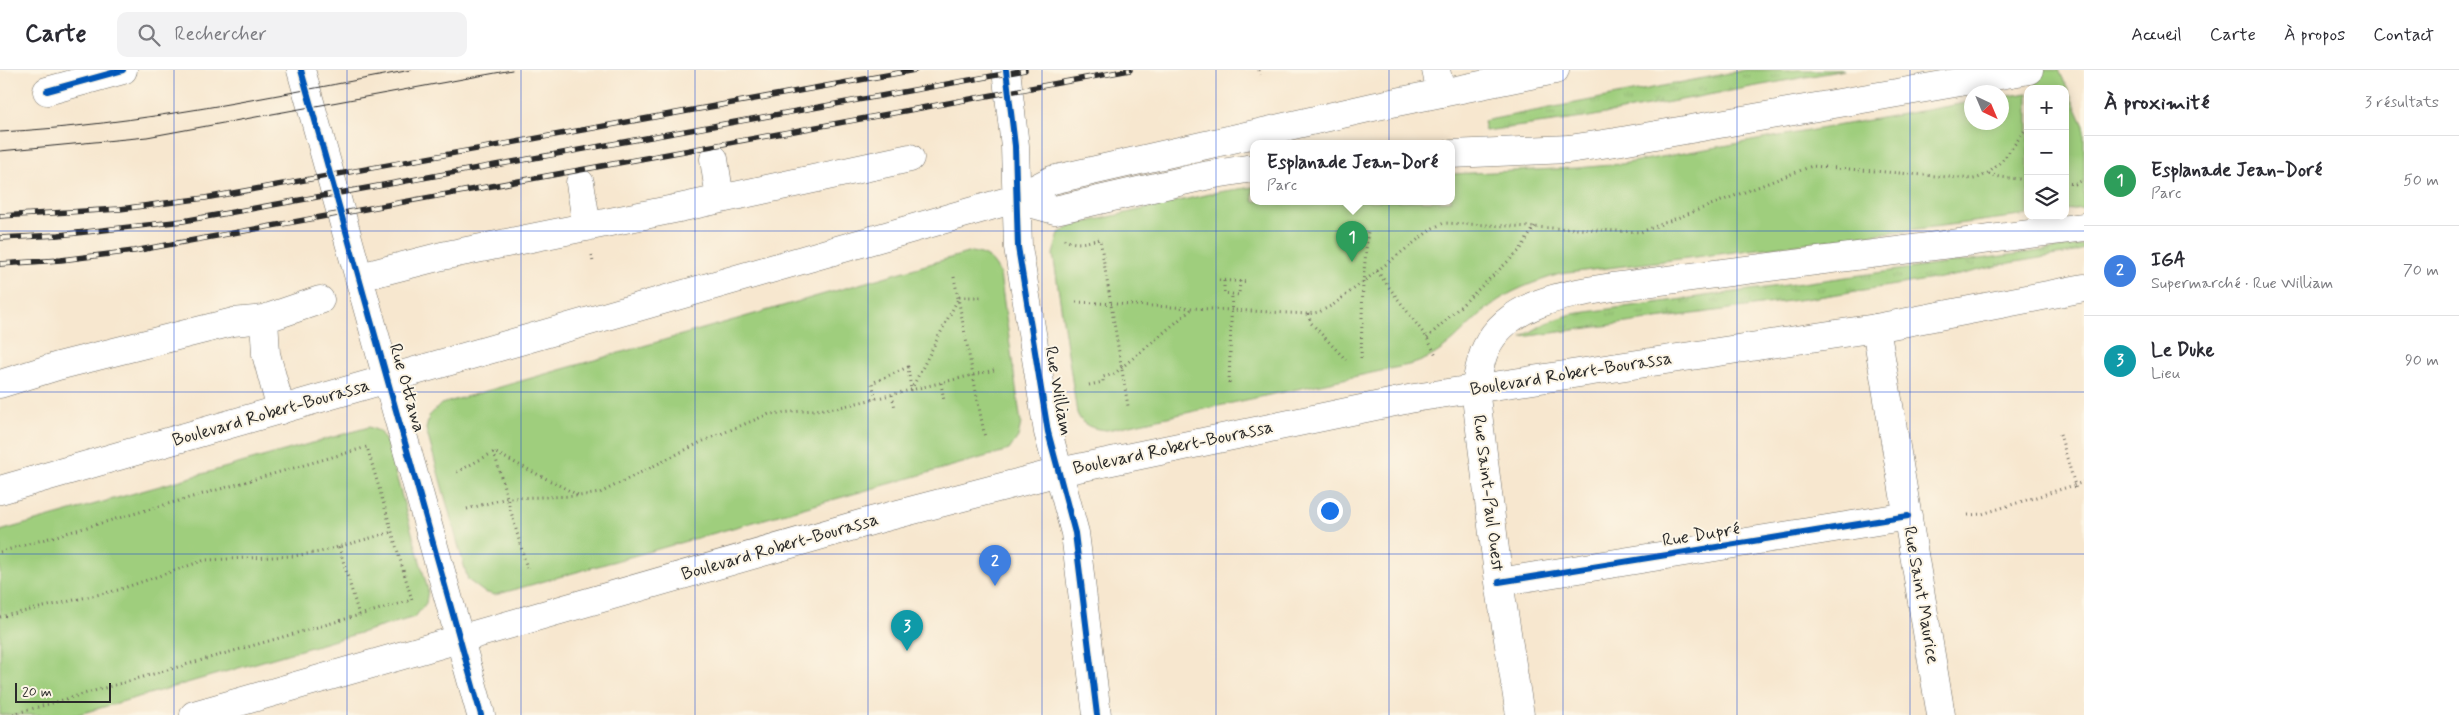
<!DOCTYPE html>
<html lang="fr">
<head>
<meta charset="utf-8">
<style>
  :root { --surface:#fff; --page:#f2f2f3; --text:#2b2b33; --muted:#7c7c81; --line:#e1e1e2; --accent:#db2777 }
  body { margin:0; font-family:Mynerve,sans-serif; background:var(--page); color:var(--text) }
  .controls { position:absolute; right:15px; top:15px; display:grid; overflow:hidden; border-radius:10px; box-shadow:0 2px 12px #0003 }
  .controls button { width:45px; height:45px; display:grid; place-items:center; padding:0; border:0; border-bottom:1px solid var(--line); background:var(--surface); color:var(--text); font:25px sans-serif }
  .compass { position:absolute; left:1964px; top:15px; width:45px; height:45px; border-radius:50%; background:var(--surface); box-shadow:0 2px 12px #0003; rotate:136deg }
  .scale { position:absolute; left:15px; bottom:12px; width:96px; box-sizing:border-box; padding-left:5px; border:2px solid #2b2b2b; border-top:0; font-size:14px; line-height:18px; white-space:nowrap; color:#2b2b2b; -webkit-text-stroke:4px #fcf5e5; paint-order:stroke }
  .you { position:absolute; left:1329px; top:440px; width:18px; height:18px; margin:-12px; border:4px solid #fff; border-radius:50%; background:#1a73e8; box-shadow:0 0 0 8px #1a73e833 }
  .badge { display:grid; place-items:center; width:32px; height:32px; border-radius:50%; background:var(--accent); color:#fff; font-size:16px; font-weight:700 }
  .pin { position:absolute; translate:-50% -41px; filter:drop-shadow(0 1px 2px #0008) }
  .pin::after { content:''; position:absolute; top:26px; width:18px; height:15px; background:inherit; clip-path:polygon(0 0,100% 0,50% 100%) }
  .popup { position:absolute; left:1250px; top:70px; width:205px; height:65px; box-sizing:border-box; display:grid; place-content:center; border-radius:10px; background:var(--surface); filter:drop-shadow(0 1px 4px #0005); font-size:16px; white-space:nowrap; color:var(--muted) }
  .popup b { font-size:19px; color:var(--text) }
  .popup::after { content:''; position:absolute; left:50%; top:100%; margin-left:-10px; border:10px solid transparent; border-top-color:var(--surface) }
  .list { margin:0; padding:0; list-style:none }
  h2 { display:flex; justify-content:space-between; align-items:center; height:65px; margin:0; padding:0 20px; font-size:21px }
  h2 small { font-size:16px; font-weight:400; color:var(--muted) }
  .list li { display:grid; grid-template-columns:32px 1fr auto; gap:15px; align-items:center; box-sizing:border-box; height:90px; padding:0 20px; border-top:1px solid var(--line) }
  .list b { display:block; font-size:19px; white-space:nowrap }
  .list p { margin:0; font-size:16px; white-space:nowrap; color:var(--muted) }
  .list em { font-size:16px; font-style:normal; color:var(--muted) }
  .icon { flex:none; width:28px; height:28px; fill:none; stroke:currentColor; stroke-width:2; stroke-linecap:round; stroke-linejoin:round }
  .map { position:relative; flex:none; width:2084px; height:645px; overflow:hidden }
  header { display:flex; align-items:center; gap:30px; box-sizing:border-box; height:70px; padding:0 25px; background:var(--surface); border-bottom:1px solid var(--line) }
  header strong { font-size:24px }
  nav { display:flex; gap:28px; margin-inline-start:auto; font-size:18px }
  .search { width:350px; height:45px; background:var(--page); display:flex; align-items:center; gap:12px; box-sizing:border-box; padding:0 18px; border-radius:10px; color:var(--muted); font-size:19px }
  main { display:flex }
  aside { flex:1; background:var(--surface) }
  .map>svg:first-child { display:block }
  .grass { fill:url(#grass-tufts); stroke:#657c54 }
  .park { fill:#9fce7d; stroke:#657c54 }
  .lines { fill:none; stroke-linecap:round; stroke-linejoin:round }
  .minor-casing { stroke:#726d64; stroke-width:29 }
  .major-casing { stroke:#726d64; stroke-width:29 }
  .highway-casing { stroke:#726d64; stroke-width:29 }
  .path { stroke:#726d64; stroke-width:3; stroke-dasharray:1 4; stroke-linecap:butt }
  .minor { stroke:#fff; stroke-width:28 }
  .major { stroke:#fff; stroke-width:28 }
  .highway { stroke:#fff; stroke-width:28 }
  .tram { stroke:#2b2b2b; stroke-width:1 }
  .rail-casing { stroke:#2b2b2b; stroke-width:5.5 }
  .rail { stroke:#fcf5e5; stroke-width:4; stroke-dasharray:11; stroke-linecap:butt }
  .cycleway-casing { stroke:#fcf5e5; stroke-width:9 }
  .cycleway { stroke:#0057b8; stroke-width:6 }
  .grid { fill:none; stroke:#1d4ed8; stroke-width:1; stroke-opacity:0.55 }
  .labels { text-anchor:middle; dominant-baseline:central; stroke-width:4; stroke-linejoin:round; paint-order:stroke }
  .street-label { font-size:18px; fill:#2b2b2b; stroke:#fcf5e5 }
</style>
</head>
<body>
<header>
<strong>Carte</strong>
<div class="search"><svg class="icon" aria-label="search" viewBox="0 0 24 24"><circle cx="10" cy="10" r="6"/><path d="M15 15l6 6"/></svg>Rechercher</div>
<nav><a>Accueil</a><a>Carte</a><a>À propos</a><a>Contact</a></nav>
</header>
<main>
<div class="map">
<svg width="2084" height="645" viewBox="0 0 2084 645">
  <defs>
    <pattern id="grass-tufts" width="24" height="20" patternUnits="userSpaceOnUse" patternTransform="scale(1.25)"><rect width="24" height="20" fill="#9fce7d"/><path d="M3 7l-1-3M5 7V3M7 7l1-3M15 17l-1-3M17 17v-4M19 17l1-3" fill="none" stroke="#89b16c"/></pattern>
  </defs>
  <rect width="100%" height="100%" fill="#fcf5e5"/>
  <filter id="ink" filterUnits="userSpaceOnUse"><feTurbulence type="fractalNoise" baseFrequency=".02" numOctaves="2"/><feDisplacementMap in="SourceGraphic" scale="10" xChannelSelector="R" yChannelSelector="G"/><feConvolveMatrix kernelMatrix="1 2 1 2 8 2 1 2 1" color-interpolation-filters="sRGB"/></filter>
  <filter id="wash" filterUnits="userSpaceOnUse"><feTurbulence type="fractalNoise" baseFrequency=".0096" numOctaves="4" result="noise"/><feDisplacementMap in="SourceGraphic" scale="20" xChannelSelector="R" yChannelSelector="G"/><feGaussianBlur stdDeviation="1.12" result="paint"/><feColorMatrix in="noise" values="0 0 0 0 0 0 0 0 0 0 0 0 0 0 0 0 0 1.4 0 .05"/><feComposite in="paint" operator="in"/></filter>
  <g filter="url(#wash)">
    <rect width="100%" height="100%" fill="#f7e7cf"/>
    <path class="grass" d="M 1745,0 L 1844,0 L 1583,48 L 1485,61 L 1483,51 Z
      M 2084,175 L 2084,179 L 2075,182 L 2010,193 L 1959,205 L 1812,228 L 1522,267 L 1546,253 L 1572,244 Z"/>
    <path class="park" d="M 2034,0 L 2059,0 L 2084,56 L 2084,138 L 2065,140 L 2065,19 L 2037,19 Z
      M 2028,23 L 2028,145 L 1560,204 C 1535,212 1510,220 1489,237 C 1462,259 1448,283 1413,294 L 1107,360 C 1093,359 1082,356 1077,343 L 1053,184 L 1059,163 L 1074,155 L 1218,122 L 1253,117 L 1253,131 L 1451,131 L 1451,104 L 1577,98 L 1622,94 L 1971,32 L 1972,52 L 2002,52 L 2002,27 Z
      M 971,182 C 987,184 994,191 1000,204 L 1021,353 L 1018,367 L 1009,380 L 495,525 L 484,522 L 468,510 L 426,359 L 429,346 L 441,334 Z
      M 369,357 L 379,361 L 387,373 L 428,520 L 426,533 L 415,547 L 76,645 L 0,645 L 0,461 Z"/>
  </g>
  <g filter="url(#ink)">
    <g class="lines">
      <g class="minor-casing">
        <path id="minor" d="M 301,0 L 481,645
          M 1006,0 L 1015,76 L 1018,177 L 1048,362 L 1075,463 L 1097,645
          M 1436,0 L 1441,23
          M 47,21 L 123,0
          M 714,89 L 720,129
          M 580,113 L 587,157
          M 360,207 L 442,186 L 679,138 L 910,88
          M 264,249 L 266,284 L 281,340
          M 1876,258 L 1941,645
          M 0,314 L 58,296 L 233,252 L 264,249 L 320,230
          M 1475,319 L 1499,512 L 1520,645
          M 1499,512 L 1908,446"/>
      </g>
      <g class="major-casing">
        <path id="major" d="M 0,420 L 1015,129 L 1052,110 L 1377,36 L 1555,0
          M 194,645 L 871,451 L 1059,402 L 1414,328 L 1876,258 L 2084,218"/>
      </g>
      <g class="highway-casing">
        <path id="highway" d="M 1451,84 L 1569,79 L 1616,72 L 2029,0
          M 1015,129 L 1055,140 L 1209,105 L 1253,98
          M 1475,319 C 1478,306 1480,290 1486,278 C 1508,232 1568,224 1613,217 L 2084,157"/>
      </g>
      <path class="path" d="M 1259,0 L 1260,5
        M 1989,104 L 2000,107 L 2028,110
        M 2065,113 L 2075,114 L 2084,110
        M 1064,169 C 1075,176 1087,172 1100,169 L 1128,336
        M 592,185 L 593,193
        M 1377,201 L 1427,268 L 1436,285
        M 954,207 L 985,368
        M 1219,210 L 1247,212
        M 1224,211 L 1224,223 L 1239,225 L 1240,211
        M 1076,232 L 1308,244 L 1319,242 L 1333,235 L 1433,158 L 1444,153 L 1641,162 L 1812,96 L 1973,109 C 1997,105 2013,75 2028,56
        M 1308,244 L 1311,253 L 1346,290
        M 1427,268 L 1520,180 L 1535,156
        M 1361,288 L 1363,212 L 1368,161
        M 941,313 L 944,331
        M 1229,313 L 1232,224
        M 1089,315 L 1103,312 L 1103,307 L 1114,304 L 1192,239
        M 911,320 L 959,227 L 983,227
        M 892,325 L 895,338
        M 876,329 L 872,313 L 908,297 L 911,320
        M 2060,364 L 2076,419
        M 494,382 L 527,498
        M 457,402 L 494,382 L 578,425
        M 467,439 L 507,428 L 579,426 L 600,423 L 701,372 L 769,344 L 836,338 L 994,300
        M 1968,445 L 1982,444 L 2084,412
        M 339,477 L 359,545
        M 0,482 L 367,377 L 412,530 L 10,645
        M 0,547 L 118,520 L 205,490 L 293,486 L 320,482 L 392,462"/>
      <use href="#minor" class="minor"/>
      <use href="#major" class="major"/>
      <use href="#highway" class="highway"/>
      <path class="tram" d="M 0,62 C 139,55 275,25 411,0
        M 0,81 L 147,67 L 512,0"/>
      <g class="rail-casing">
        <path id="rail" d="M 0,146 L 120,139 L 205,128 L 915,0
          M 0,168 L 59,165 L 183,151 L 1025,0
          M 0,194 L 61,190 L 134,181 L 1130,0"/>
      </g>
      <use href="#rail" class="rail"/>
      <g class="cycleway-casing">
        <path id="cycleway" d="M 301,0 L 481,645
          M 1006,0 L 1015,76 L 1018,177 L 1048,362 L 1075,463 L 1097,645
          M 47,21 L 123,0
          M 1499,512 L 1908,446"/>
      </g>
      <use href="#cycleway" class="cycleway"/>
    </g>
  </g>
  <path class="grid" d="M 174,0 L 174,645M 347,0 L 347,645M 521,0 L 521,645M 695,0 L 695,645M 868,0 L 868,645M 1042,0 L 1042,645M 1216,0 L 1216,645M 1389,0 L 1389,645M 1563,0 L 1563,645M 1737,0 L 1737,645M 1910,0 L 1910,645M 0,161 L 2084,161M 0,322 L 2084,322M 0,484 L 2084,484"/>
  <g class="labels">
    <g class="street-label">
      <text transform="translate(1571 304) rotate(-9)">Boulevard Robert-Bourassa</text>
      <text transform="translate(407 318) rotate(74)">Rue Ottawa</text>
      <text transform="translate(1058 321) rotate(80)">Rue William</text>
      <text transform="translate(271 343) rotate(-16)">Boulevard Robert-Bourassa</text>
      <text transform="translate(1173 378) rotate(-12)">Boulevard Robert-Bourassa</text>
      <text transform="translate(1488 423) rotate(83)">Rue Saint-Paul Ouest</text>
      <text transform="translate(1701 465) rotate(-9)">Rue Dupré</text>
      <text transform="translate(780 477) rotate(-16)">Boulevard Robert-Bourassa</text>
      <text transform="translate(1921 525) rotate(80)">Rue Saint Maurice</text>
    </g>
  </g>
</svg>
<div class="controls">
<button>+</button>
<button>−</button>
<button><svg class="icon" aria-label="layers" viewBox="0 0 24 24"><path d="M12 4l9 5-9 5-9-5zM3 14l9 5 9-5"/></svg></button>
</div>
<svg class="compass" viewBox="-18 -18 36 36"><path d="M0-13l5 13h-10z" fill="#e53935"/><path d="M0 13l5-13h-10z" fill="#7c7c81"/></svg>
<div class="scale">20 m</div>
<div class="you"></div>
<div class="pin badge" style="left:1352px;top:192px;background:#2e9e5b">1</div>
<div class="popup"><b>Esplanade Jean-Doré</b>Parc</div>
<div class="pin badge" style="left:995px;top:516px;background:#3f7fe0">2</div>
<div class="pin badge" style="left:907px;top:581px;background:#0f9aa8">3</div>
</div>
<aside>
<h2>À proximité<small>3 résultats</small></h2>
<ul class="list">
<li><span class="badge" style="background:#2e9e5b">1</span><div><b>Esplanade Jean-Doré</b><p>Parc</p></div><em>50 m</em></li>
<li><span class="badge" style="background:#3f7fe0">2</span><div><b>IGA</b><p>Supermarché · Rue William</p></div><em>70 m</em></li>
<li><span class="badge" style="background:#0f9aa8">3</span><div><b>Le Duke</b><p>Lieu</p></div><em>90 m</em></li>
</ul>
</aside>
</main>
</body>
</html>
